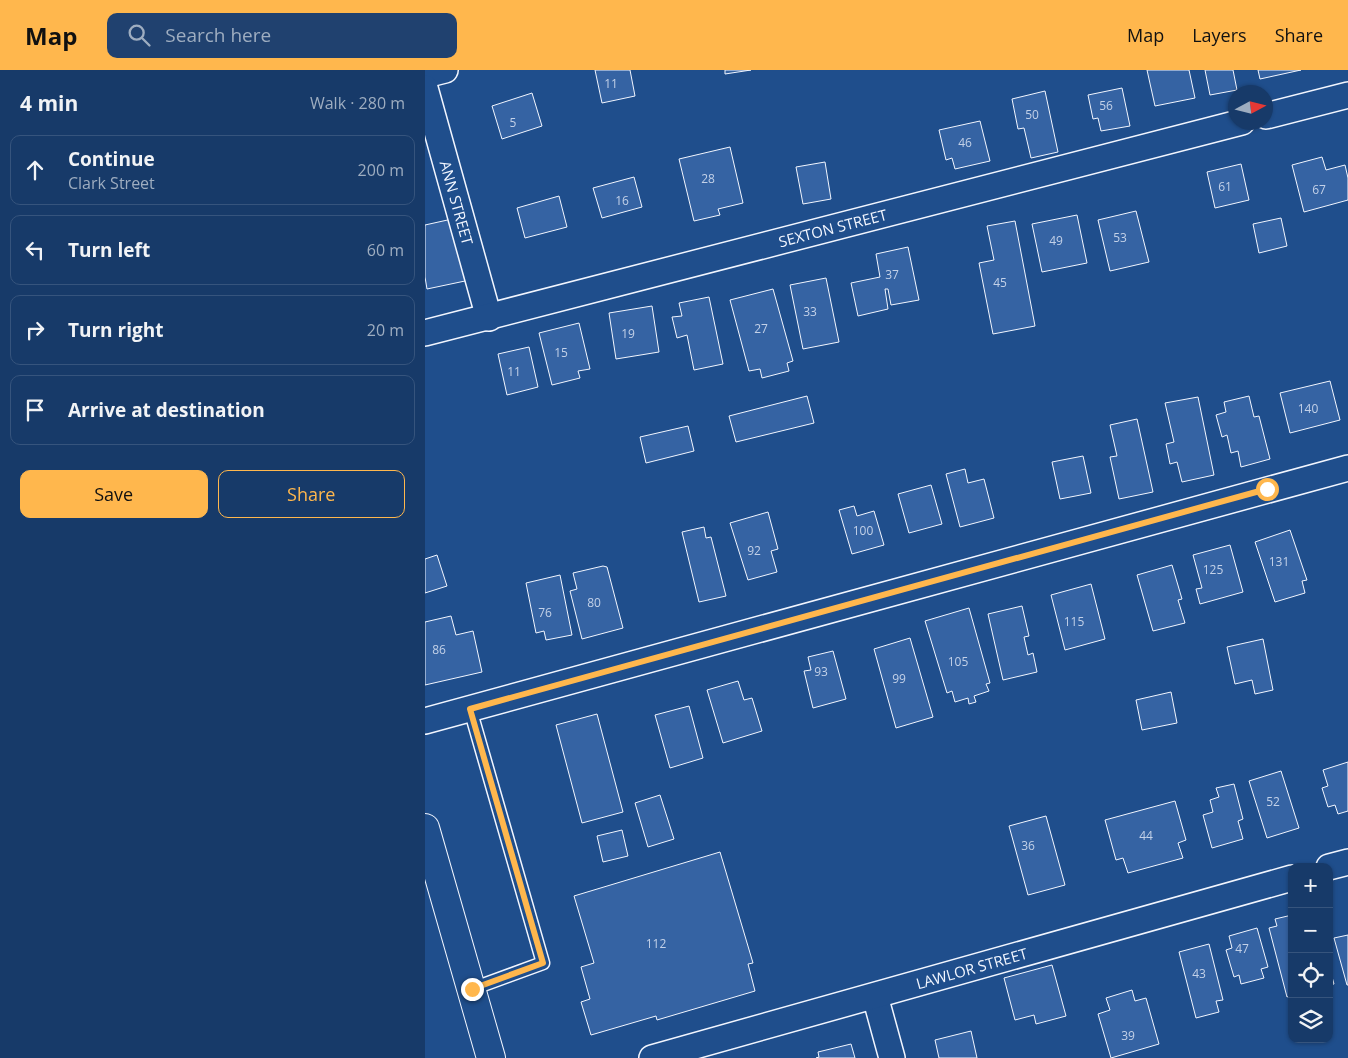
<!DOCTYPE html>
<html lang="en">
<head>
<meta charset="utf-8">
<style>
  :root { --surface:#173a69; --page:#20416f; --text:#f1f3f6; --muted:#9eadc0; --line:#36547d; --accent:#ffb74d }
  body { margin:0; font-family:"Open Sans",sans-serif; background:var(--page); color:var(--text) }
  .controls { position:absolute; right:15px; bottom:15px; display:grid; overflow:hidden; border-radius:10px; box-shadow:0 1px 4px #0004 }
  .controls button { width:45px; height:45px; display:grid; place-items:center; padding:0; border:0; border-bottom:1px solid var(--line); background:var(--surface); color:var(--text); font:25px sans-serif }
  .compass { position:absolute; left:803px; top:15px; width:45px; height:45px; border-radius:50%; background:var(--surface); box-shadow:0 1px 4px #0004; rotate:83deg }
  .stop { position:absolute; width:15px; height:15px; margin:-11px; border:4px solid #ffb74d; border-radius:50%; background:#fff }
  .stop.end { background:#ffb74d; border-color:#fff; box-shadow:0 1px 5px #0008 }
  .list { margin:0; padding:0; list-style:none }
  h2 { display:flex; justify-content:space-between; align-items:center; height:65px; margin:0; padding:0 20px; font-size:21px }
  h2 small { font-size:16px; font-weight:400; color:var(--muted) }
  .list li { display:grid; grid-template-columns:32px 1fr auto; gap:15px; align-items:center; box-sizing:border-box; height:70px; margin:0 10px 10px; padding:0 10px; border:1px solid var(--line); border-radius:10px }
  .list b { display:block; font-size:19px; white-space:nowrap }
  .list p { margin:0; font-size:16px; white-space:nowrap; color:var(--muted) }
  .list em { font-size:16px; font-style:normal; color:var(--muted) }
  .actions { display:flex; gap:10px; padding:15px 20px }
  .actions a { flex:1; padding:11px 0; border:1px solid var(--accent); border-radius:10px; text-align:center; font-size:18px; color:var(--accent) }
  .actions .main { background:var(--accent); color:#111 }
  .icon { flex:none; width:28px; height:28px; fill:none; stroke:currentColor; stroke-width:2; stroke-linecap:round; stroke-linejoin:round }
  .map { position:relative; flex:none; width:923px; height:988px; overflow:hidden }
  header { display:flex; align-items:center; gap:30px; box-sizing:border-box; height:70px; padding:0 25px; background:var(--accent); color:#111 }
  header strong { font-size:24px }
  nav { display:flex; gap:28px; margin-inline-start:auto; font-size:18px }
  .search { width:350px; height:45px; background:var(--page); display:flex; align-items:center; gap:12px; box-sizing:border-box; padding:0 18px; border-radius:10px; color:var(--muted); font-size:19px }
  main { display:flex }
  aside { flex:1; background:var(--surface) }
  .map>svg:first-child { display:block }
  .building { fill:#3563a3; stroke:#f2f6ff }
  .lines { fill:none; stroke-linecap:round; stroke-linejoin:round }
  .service-casing { stroke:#f2f6ff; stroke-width:15 }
  .minor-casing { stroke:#f2f6ff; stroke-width:28 }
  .tertiary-casing { stroke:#f2f6ff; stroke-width:30 }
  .service { stroke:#1f4e8c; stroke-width:12 }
  .minor { stroke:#1f4e8c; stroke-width:25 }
  .tertiary { stroke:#1f4e8c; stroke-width:28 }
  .route { stroke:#ffb74d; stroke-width:6 }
  .labels { text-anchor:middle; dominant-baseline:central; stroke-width:4; stroke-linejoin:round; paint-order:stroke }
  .number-label { font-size:12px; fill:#c3d1e8 }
  .street-label { font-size:15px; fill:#f2f6ff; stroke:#1f4e8c }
</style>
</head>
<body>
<header>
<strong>Map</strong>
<div class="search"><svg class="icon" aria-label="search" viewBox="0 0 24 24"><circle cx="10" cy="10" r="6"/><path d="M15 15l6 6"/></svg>Search here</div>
<nav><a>Map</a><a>Layers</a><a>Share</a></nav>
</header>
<main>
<aside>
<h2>4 min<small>Walk · 280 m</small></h2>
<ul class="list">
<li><svg class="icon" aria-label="ahead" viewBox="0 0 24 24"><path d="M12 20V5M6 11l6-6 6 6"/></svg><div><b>Continue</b><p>Clark Street</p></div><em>200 m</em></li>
<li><svg class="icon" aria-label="left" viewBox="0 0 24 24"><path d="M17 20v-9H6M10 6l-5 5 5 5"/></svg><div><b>Turn left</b></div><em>60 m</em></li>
<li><svg class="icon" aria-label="right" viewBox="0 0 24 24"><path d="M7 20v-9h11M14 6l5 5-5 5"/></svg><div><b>Turn right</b></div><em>20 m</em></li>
<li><svg class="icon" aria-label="arrive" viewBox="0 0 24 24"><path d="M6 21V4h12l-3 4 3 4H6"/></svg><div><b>Arrive at destination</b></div></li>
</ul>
<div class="actions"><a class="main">Save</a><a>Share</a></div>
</aside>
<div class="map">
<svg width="923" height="988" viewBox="0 0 923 988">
  <rect width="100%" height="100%" fill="#1f4e8c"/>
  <path class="building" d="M 170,0 L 205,0 L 210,26 L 177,33 Z
    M 300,0 L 326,0 L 300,4 Z
    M 722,0 L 764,0 L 770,28 L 730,36 Z
    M 780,0 L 808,0 L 812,20 L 785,25 Z
    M 833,0 L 876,0 L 835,9 Z
    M 697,18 L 705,56 L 676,61 L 673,48 L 668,49 L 663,25 Z
    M 620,21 L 633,82 L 606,88 L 599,58 L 593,59 L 587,29 Z
    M 107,23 L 117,56 L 77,69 L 67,36 Z
    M 555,51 L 565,91 L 530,99 L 527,88 L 521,90 L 514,60 Z
    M 305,77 L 318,133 L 293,139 L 295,145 L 269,151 L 254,89 Z
    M 897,87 L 901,100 L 920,95 L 923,108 L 923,130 L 879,142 L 867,95 Z
    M 400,92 L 406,129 L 378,134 L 371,97 Z
    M 816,94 L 824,130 L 790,138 L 782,102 Z
    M 209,107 L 217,137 L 177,148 L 168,118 Z
    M 134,126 L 142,157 L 100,168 L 92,138 Z
    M 711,141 L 724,192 L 685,201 L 673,150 Z
    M 652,145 L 662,193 L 617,202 L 607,154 Z
    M 856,148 L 862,176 L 834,183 L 828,154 Z
    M 27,149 L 40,211 L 2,219 L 0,207 L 0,155 Z
    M 590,151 L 610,256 L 568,264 L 554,193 L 569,190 L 562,156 Z
    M 483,177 L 494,230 L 466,235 L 463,219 L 460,219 L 463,239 L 433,246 L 426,213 L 455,207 L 451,184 Z
    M 401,208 L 414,272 L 378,279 L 365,215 Z
    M 348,219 L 368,291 L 362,293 L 364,301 L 337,308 L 335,299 L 324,301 L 305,230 Z
    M 284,227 L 298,294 L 269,300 L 262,265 L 252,268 L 247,247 L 257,246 L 254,233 Z
    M 227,236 L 234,282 L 191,289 L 184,243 Z
    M 154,253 L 165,299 L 153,301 L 155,308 L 127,315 L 114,263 Z
    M 104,277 L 113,317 L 82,325 L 73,284 Z
    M 905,311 L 915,350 L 865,363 L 855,323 Z
    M 382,326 L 389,353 L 311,372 L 304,346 Z
    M 824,326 L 829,347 L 834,346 L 845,389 L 816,397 L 813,381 L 806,383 L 802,365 L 797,367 L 791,345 L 801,342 L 799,332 Z
    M 773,327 L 789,405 L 757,412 L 752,392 L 745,394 L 741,374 L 749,372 L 740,333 Z
    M 712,349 L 728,422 L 694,429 L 685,387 L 692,386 L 685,355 Z
    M 263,356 L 269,381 L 221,393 L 215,367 Z
    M 658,386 L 666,423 L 635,429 L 627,392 Z
    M 540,399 L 543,413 L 559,409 L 569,448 L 535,457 L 521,404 Z
    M 506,415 L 517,454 L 484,463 L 473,424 Z
    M 429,436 L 432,446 L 449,441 L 459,475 L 427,484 L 414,440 Z
    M 343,442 L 353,479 L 346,481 L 352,502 L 323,510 L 305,453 Z
    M 279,457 L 281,468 L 286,467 L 301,526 L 274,532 L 257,462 Z
    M 865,460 L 882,510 L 877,511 L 880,523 L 850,532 L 830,472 Z
    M 805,475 L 818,522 L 775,534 L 771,519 L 777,518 L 768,485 Z
    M 12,485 L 22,516 L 0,523 L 0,489 Z
    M 747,495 L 757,529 L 753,530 L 760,553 L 728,561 L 712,505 Z
    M 178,496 L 182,497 L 198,558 L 157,569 L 145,521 L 152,519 L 148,503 Z
    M 135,505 L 147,565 L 121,570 L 119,561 L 111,563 L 101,513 Z
    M 666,514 L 680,569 L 640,580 L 626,525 Z
    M 597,536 L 604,566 L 599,567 L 603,585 L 608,583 L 612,602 L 578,610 L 563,544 Z
    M 544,538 L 565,613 L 561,614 L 564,621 L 549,626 L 551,632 L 544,634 L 543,628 L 530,632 L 527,621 L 522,623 L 500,551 Z
    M 26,546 L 31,565 L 48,561 L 57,602 L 0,615 L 0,552 Z
    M 485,568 L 508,647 L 471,658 L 449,579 Z
    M 838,569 L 848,620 L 830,624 L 827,610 L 810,614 L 802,577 Z
    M 408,581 L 421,629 L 388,638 L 379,601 L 386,600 L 383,587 Z
    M 313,611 L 319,630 L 327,628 L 337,661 L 298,673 L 282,620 Z
    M 746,622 L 752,653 L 717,660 L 711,630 Z
    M 264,636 L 278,688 L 245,698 L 230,645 Z
    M 172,644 L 198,742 L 157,753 L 131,655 Z
    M 923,692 L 923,741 L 913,744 L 910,735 L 903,737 L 897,718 L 903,716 L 898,700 Z
    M 856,701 L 874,758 L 842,768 L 824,711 Z
    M 809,714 L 818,749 L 813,751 L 818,769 L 787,778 L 778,745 L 788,742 L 785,730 L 794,727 L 791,718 Z
    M 235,725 L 249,769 L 223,777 L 210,733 Z
    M 750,731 L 761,770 L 753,773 L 758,788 L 703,803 L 698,788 L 691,790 L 680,750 Z
    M 621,746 L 640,815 L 603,825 L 584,756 Z
    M 197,760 L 203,786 L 178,792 L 172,766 Z
    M 295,782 L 328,893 L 323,894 L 330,921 L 232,950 L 231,946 L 166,965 L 156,932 L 165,929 L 156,897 L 169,893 L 149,826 Z
    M 867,845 L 867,925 L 862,927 L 844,858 L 852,856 L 850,849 Z
    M 832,858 L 843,897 L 836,899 L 839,908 L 816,914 L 814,905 L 809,907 L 801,880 L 807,878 L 804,866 Z
    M 923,865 L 923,915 L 922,915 L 909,868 Z
    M 784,874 L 798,930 L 791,931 L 794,942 L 771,948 L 754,882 Z
    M 627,895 L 641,946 L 611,954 L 609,945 L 590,950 L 579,908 Z
    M 904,896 L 909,914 L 904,915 Z
    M 707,920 L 710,931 L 721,928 L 734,974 L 686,988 L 673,944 L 685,940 L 681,928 Z
    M 546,961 L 552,988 L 514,988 L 510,970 Z
    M 426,974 L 430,988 L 391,988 L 394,987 L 393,982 Z"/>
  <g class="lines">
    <g class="service-casing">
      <path id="service" d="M 45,639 L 118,893 L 47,919"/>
    </g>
    <g class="minor-casing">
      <g id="minor">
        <path d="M 0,5 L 20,0"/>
        <path id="s1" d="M 0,18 L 64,248"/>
        <path d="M 841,46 L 923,25"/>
        <path id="s2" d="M 0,263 L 817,52"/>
        <path d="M 0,651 L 923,398"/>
        <path d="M 904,797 L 923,792"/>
        <path d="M 450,926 L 467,988"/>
        <path id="s3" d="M 227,988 L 867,808"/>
      </g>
    </g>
    <g class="tertiary-casing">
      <path id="tertiary" d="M 0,758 L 66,988"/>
    </g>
    <use href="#service" class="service"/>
    <use href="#minor" class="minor"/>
    <use href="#tertiary" class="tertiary"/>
  </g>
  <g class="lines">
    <path class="route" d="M 47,919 L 118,893 L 45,639 L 842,419"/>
  </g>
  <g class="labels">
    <g class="number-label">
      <text x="186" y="13">11</text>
      <text x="681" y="35">56</text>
      <text x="607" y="44">50</text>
      <text x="88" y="52">5</text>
      <text x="540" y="72">46</text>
      <text x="283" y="108">28</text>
      <text x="800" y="116">61</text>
      <text x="894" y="119">67</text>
      <text x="197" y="130">16</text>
      <text x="695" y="167">53</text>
      <text x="631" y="170">49</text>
      <text x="467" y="204">37</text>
      <text x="575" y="212">45</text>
      <text x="385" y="241">33</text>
      <text x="336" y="258">27</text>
      <text x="203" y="263">19</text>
      <text x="136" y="282">15</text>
      <text x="89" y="301">11</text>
      <text x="883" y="338">140</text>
      <text x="438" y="460">100</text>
      <text x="329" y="480">92</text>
      <text x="854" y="491">131</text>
      <text x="788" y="499">125</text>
      <text x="169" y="532">80</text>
      <text x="120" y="542">76</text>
      <text x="649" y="551">115</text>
      <text x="14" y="579">86</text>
      <text x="533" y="591">105</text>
      <text x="396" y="601">93</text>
      <text x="474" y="608">99</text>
      <text x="848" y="731">52</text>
      <text x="721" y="765">44</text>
      <text x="603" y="775">36</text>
      <text x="231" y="873">112</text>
      <text x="817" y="878">47</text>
      <text x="774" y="903">43</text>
      <text x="703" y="965">39</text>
    </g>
    <g class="street-label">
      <text stroke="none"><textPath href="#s1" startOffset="119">ANN STREET</textPath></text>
      <text stroke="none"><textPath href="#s2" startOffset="421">SEXTON STREET</textPath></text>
      <text stroke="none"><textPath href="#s3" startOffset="332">LAWLOR STREET</textPath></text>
    </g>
  </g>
</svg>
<div class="controls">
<button>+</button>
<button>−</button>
<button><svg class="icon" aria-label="locate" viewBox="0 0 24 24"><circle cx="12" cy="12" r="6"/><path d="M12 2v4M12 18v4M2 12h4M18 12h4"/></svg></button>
<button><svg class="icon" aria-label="layers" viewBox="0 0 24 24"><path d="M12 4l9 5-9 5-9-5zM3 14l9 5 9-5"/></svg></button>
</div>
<svg class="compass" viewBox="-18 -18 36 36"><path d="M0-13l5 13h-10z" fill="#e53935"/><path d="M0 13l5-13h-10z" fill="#9eadc0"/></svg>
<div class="stop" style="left:842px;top:419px"></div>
<div class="stop end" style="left:47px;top:919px"></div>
</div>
</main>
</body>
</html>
